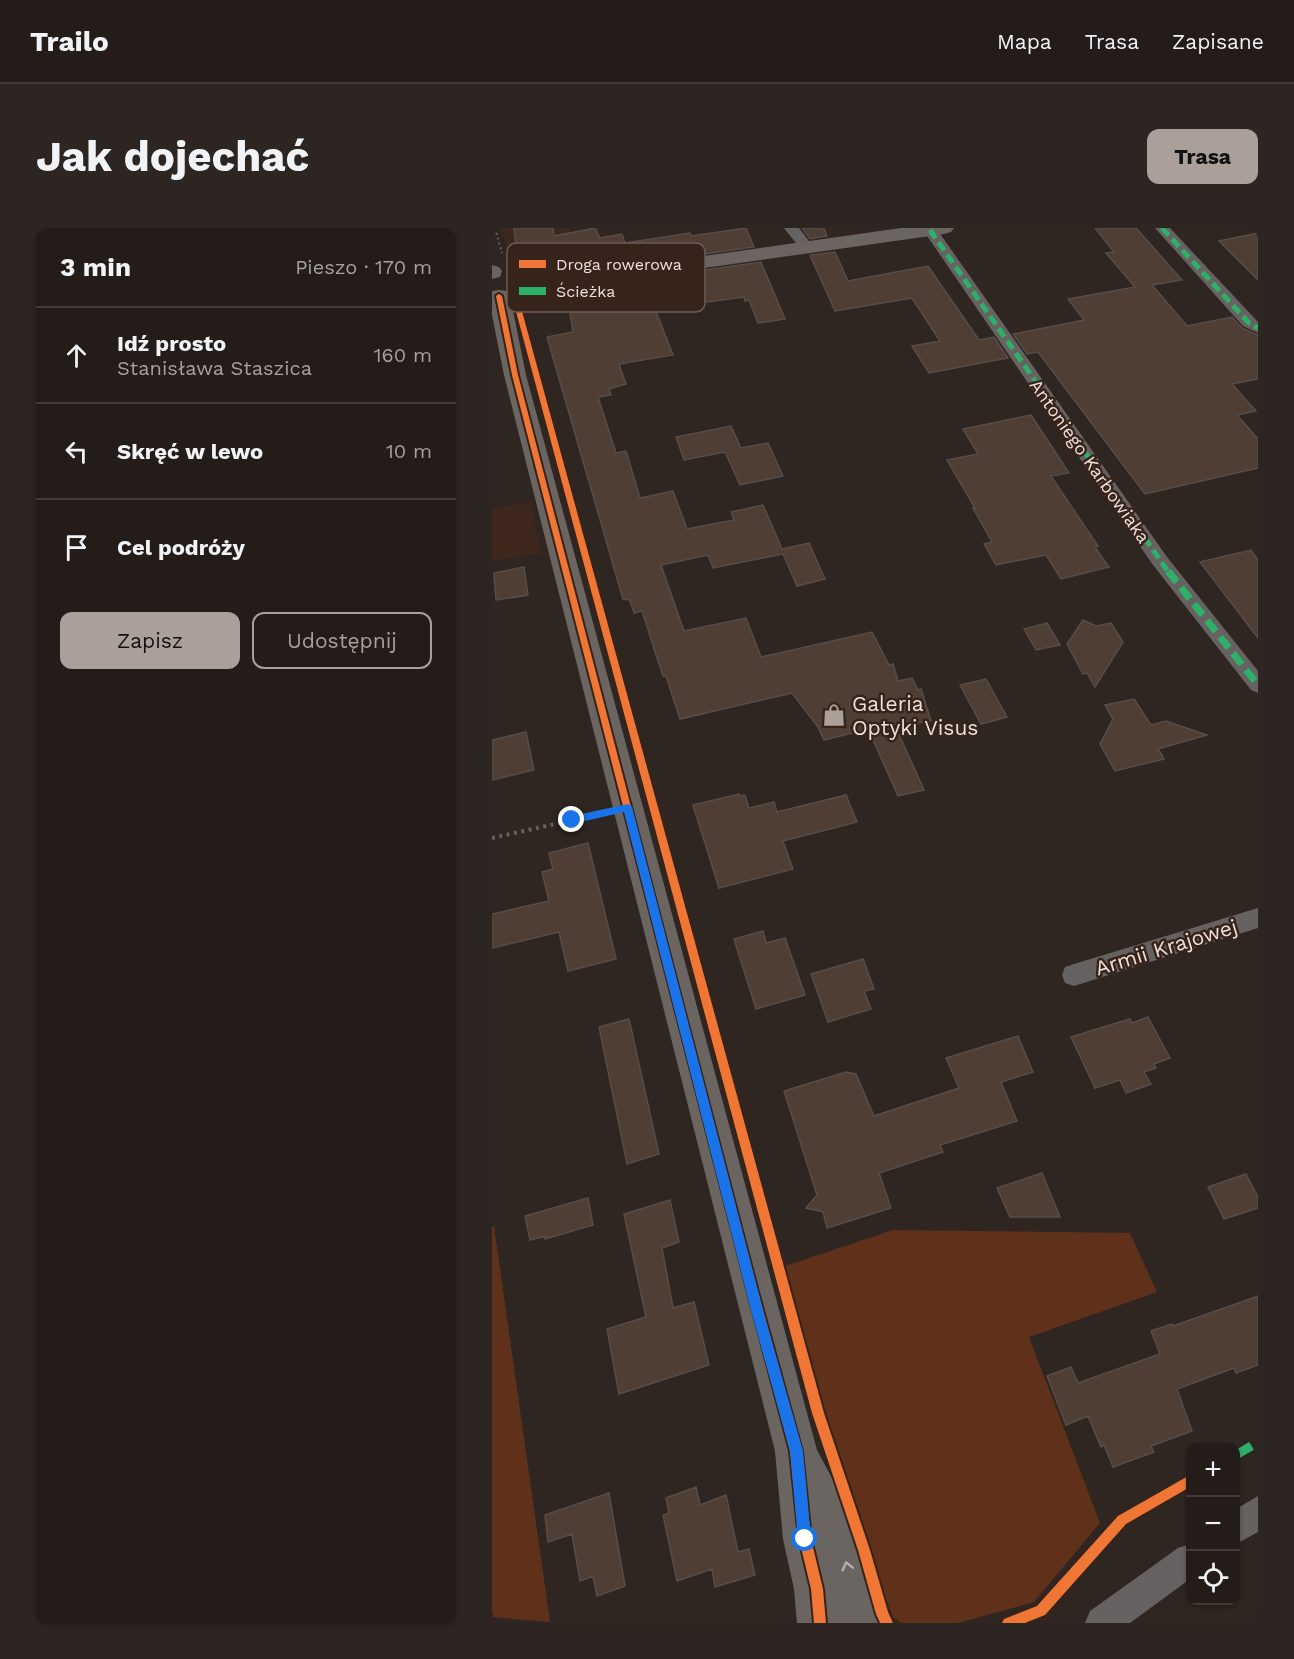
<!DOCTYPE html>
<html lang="pl">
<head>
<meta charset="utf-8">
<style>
  :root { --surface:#241c19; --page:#2c2522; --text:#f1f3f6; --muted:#a3a1a2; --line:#413a38; --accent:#ab9f9a }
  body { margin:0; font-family:"Work Sans",sans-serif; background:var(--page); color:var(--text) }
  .controls { position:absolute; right:18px; bottom:18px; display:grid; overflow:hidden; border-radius:12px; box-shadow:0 2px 4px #0004 }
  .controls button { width:54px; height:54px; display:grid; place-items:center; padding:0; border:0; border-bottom:2px solid var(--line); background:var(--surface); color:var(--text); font:30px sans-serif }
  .stop { position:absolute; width:18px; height:18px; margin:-14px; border:4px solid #1a73e8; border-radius:50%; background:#fff }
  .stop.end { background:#1a73e8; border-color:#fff; box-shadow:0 2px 6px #0008 }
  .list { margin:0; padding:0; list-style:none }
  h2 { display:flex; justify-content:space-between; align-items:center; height:78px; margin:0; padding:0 24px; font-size:26px }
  h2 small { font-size:20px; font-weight:400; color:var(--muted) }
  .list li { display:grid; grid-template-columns:39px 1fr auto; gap:18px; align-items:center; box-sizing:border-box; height:96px; padding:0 24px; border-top:2px solid var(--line) }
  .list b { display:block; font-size:22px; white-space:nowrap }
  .list p { margin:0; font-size:20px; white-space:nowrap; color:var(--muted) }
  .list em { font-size:20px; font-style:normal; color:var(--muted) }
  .actions { display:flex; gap:12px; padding:18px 24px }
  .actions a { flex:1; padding:14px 0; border:2px solid var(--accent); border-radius:12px; text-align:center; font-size:21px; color:var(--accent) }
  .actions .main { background:var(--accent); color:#111 }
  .icon { flex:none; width:33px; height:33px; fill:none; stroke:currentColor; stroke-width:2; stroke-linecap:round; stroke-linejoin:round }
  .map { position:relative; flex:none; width:766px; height:1395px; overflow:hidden; border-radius:12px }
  header { display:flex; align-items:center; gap:36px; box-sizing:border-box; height:84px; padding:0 30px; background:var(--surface); border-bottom:2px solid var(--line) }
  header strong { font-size:28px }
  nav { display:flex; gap:33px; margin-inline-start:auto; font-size:21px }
  .intro { display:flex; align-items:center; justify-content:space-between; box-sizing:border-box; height:144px; padding:0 36px }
  h1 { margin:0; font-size:42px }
  .button { padding:15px 27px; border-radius:12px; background:var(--accent); color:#111; font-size:21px; font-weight:700 }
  main { display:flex; gap:36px; padding:0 36px }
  aside { flex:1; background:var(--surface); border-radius:12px; box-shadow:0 2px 4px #0004 }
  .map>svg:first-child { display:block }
  .built { fill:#3e271d }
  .green { fill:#5f311b }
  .building { fill:#4e3e34; stroke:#564d49; stroke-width:1.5 }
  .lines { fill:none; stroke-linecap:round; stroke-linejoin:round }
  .path-far1 { stroke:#66615e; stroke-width:2; stroke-dasharray:2 3; stroke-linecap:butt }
  .path { stroke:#66615e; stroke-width:4; stroke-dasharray:3 4.5; stroke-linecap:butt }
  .street { fill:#666261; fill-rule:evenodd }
  .secondary { fill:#6b6562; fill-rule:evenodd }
  .quiet-far2 { stroke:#2db169; stroke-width:5; stroke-dasharray:10 5; stroke-linecap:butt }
  .quiet-far1 { stroke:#2db169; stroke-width:7; stroke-dasharray:14 7; stroke-linecap:butt }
  .quiet { stroke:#2db169; stroke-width:9; stroke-dasharray:18 9; stroke-linecap:butt }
  .cycleway-casing { stroke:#36241b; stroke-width:4 }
  .cycleway { fill:#f07635; fill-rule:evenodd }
  .oneway { stroke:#b9afab }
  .route { fill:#1a73e8 }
  .labels { text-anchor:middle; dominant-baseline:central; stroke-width:5; stroke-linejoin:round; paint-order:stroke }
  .far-street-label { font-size:18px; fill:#ede0db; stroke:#36241b }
  .poi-label { font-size:21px; fill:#ede0db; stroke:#36241b; text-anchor:start }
  .street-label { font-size:21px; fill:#ede0db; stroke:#36241b }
  .key { fill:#36241b; stroke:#6d5c55; stroke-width:1.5 }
  .key-label { font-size:16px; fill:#ede0db }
</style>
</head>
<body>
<header>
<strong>Trailo</strong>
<nav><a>Mapa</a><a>Trasa</a><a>Zapisane</a></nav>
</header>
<div class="intro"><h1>Jak dojechać</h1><a class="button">Trasa</a></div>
<main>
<aside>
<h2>3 min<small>Pieszo · 170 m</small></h2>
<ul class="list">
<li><svg class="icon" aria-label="ahead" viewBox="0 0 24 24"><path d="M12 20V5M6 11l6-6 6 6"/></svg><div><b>Idź prosto</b><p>Stanisława Staszica</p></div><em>160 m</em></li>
<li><svg class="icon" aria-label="left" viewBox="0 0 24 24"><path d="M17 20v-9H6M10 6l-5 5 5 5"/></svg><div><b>Skręć w lewo</b></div><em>10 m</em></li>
<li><svg class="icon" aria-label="arrive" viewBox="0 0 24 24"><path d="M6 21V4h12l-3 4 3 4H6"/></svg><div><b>Cel podróży</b></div></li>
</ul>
<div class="actions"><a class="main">Zapisz</a><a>Udostępnij</a></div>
</aside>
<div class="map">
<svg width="766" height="1395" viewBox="0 0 766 1395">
  <rect width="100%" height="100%" fill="#302621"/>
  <path class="built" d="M 9,0 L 77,0 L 97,41 L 40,47 L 23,39 Z
    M 38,274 L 50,325 L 0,333 L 0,281 Z"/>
  <path class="green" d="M 0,998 L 2,998 L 58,1394 L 0,1389 Z
    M 401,1002 L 638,1005 L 665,1064 L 537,1109 L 608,1295 L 542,1374 L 466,1395 L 409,1395 L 401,1389 L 387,1353 L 360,1264 L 338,1200 L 293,1038 Z"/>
  <path class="building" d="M 22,0 L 61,0 L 62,8 L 103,0 L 108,10 L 130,6 L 133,15 L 198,5 L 199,8 L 254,0 L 262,19 L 156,34 L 43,45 L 42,35 L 26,37 Z
    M 310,0 L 332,0 L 335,8 L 318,11 Z
    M 603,0 L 644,0 L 690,52 L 660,57 L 695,98 L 740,89 L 750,100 L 766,107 L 766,151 L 740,156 L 764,183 L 745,187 L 766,211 L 766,240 L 653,266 L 546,124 L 535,126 L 521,106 L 592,92 L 576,71 L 643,59 L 614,25 L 622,24 Z
    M 766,5 L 766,52 L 727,13 Z
    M 343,24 L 356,53 L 436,38 L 487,112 L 502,109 L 516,130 L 437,145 L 420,118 L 448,113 L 420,70 L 343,83 L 318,27 Z
    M 269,34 L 293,91 L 266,95 L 257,72 L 253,73 L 252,69 L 163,81 L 181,127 L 127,136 L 134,156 L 117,161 L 119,167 L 106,169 L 124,225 L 134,223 L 148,270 L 181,263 L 195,301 L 242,292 L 239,284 L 271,277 L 290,321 L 317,315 L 333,351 L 305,358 L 291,326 L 221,340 L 216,327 L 169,337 L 192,403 L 254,390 L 269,429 L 380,404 L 397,437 L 401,436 L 406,453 L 420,450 L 426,462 L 429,461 L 439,493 L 419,496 L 420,500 L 405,502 L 432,562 L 406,568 L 376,501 L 332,512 L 326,499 L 300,465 L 188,491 L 174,448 L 171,448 L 150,383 L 142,385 L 138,372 L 131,371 L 55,109 L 81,104 L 74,59 L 156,50 Z
    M 539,187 L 577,245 L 559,248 L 606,318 L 603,319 L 617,339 L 569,351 L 554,327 L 504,337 L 492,316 L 500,314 L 481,280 L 483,280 L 455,232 L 486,226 L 471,201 Z
    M 239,198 L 249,220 L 276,215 L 291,248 L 248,257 L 233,224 L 192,232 L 184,209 Z
    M 759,322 L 766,332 L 766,410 L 708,334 Z
    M 32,339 L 36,367 L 4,372 L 2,345 Z
    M 591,392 L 604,398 L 619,395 L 631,414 L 603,459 L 595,445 L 591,446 L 575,416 Z
    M 555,395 L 568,417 L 544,422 L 532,401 Z
    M 494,451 L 515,489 L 489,496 L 468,457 Z
    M 642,471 L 659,497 L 674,493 L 715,507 L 666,521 L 672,531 L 623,543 L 608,516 L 621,491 L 613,477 Z
    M 34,504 L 42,542 L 0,552 L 0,512 Z
    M 247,566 L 248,568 L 253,567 L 257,580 L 282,574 L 285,584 L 354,567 L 365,594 L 291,613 L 301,641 L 227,660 L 201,577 Z
    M 96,615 L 124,731 L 76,743 L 67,704 L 0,720 L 0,686 L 57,673 L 50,644 L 61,641 L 57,625 Z
    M 271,703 L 274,715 L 293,710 L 313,767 L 264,781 L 242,711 Z
    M 371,731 L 382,761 L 372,763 L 379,781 L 336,794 L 319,746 Z
    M 656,789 L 678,830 L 662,836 L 664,840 L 652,844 L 659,856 L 634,865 L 628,852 L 603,860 L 579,809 L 638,791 L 640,795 Z
    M 137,791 L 167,926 L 135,936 L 107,799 Z
    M 526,808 L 541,844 L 509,854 L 525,893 L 448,917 L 451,924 L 387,945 L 399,980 L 335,1000 L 331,984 L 314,980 L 325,967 L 292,863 L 354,844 L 364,846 L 382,888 L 467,860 L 454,830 Z
    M 550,945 L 568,989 L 518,989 L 505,960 Z
    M 754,946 L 766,969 L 766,980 L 732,991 L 716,959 Z
    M 96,970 L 101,997 L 53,1011 L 53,1008 L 38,1012 L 33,988 Z
    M 178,972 L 187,1014 L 170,1020 L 181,1080 L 202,1074 L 217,1137 L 127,1166 L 115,1101 L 154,1089 L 132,986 Z
    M 766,1068 L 766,1137 L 744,1145 L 742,1140 L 685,1161 L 700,1203 L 659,1218 L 662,1224 L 621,1239 L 612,1217 L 609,1219 L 596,1188 L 574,1197 L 555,1148 L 579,1139 L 586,1155 L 668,1126 L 659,1103 L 680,1096 L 681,1098 Z
    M 204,1259 L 208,1277 L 234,1267 L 246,1324 L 257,1321 L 263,1347 L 223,1359 L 220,1341 L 185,1353 L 171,1287 L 177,1285 L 174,1270 Z
    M 117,1265 L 133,1358 L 105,1368 L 101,1348 L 88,1353 L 80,1306 L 56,1314 L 53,1287 Z"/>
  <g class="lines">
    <path class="path-far1" d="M 3,0 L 10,25"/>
    <path class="path" d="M 0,610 L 108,586"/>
    <path class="street" d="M 292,0 L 307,0 L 323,21 L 321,24 L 311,24 Z
      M 432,0 L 444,0 L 675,329 L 766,443 L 766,465 L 759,462 L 661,337 L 431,2 Z
      M 663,0 L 678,0 L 766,94 L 766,105 L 751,98 Z
      M 766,680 L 766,700 L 582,758 L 573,755 L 570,747 L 573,739 L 582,736 Z
      M 766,1268 L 766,1304 L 744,1316 L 744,1281 Z
      M 698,1316 L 698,1351 L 638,1395 L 593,1395 L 598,1383 L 686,1320 Z"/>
    <path class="secondary" d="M 409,0 L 462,0 L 459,4 L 452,6 L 156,48 L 27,61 L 20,59 L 16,55 L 20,51 L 27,49 L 156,36 Z
      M 0,37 L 7,39 L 10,43 L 8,49 L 0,51 Z
      M 7,62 L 15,63 L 18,68 L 34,147 L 325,1222 L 368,1302 L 392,1395 L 305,1395 L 302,1361 L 291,1311 L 283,1223 L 12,147 L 0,87 L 0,63 Z"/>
    <path class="quiet-far2" d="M 670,0 L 757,95 L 766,100
      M 438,2 L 677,345"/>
    <path class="quiet-far1" d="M 676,343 L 766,457"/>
    <path class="quiet" d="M 744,1227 L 766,1214"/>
    <g class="cycleway-casing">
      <path id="cycleway" d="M 7,66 L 10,68 L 26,147 L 266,1064 L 310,1223 L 319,1311 L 331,1361 L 334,1395 L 322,1395 L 319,1361 L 307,1311 L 298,1223 L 256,1064 L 20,147 L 4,68 Z
        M 25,74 L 28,76 L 332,1185 L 378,1322 L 396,1384 L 401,1395 L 388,1395 L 384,1386 L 366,1322 L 320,1185 L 22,76 Z
        M 698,1247 L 698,1259 L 634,1296 L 553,1387 L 533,1395 L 510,1395 L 512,1391 L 545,1378 L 626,1288 Z"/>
    </g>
    <use href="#cycleway" class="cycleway"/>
  </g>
  <defs><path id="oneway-chevron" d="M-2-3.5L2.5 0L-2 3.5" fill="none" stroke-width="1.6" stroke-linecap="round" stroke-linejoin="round" transform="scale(1.5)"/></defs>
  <use class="oneway" href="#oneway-chevron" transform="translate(355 1338) rotate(-104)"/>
  <path class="route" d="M 136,576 L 140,579 L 272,1086 L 311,1223 L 319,1311 L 317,1316 L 313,1318 L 308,1316 L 306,1311 L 298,1223 L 260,1086 L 132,584 L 80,596 L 75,592 L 80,588 Z"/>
  <defs>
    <g id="shop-bare" transform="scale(1.8)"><path d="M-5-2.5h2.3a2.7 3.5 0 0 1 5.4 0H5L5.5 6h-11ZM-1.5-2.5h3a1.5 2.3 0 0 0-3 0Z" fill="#ab9f9a" stroke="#36241b" stroke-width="2.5" paint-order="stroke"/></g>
  </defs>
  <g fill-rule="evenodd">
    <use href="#shop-bare" x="342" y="487"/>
  </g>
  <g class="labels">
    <g class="far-street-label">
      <text transform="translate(598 233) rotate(55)">Antoniego Karbowiaka</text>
    </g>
    <g class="poi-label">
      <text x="360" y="475">Galeria<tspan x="360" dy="24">Optyki Visus</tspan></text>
    </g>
    <g class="street-label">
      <text transform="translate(674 719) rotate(-17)">Armii Krajowej</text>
    </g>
  </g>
  <rect x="15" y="15" width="198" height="69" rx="9" class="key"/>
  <rect x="27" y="32" width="27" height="8" fill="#f07635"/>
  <rect x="27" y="59" width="27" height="8" fill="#2db169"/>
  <g class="key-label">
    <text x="64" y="42">Droga rowerowa</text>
    <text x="64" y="69">Ścieżka</text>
  </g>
</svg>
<div class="controls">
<button>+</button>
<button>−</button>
<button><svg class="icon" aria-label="locate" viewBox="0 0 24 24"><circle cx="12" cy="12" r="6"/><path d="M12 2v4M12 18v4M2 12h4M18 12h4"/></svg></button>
</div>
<div class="stop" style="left:313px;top:1311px"></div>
<div class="stop end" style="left:80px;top:592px"></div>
</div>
</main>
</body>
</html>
